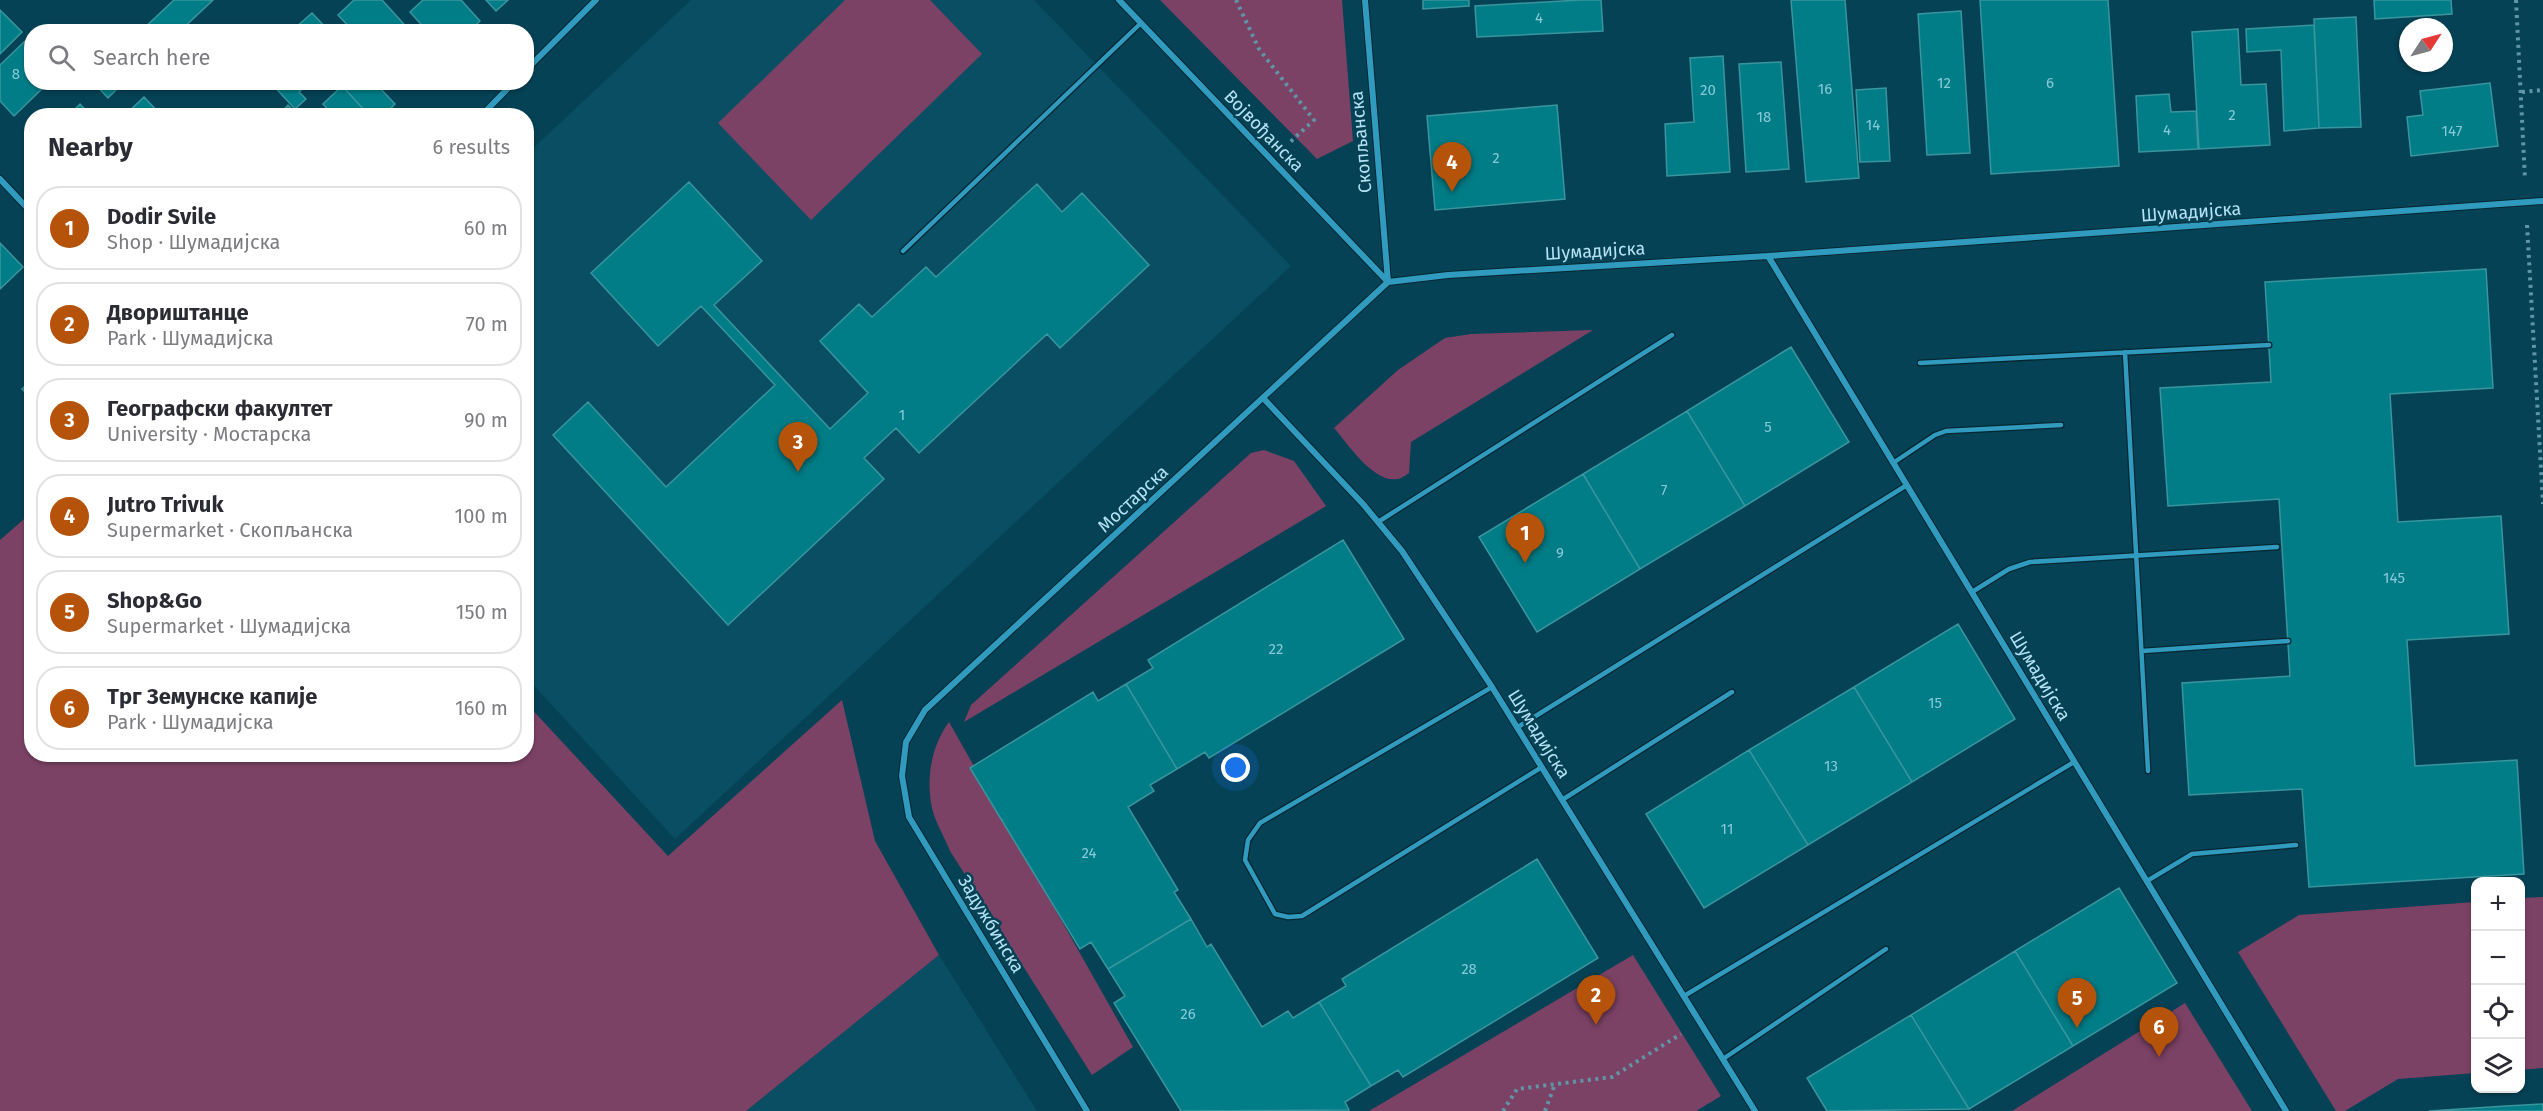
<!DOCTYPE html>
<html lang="en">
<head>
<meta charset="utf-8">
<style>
  :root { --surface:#fff; --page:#f7f7f7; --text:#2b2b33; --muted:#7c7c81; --line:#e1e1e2; --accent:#b45309 }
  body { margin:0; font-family:"Fira Sans",sans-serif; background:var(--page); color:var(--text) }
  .controls { position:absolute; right:18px; bottom:18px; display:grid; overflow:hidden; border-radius:12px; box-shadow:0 2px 4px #0004 }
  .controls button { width:54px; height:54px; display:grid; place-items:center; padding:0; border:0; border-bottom:2px solid var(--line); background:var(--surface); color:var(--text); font:30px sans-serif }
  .compass { position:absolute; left:2399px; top:18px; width:54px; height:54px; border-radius:50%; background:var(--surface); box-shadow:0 2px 4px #0004; rotate:54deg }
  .you { position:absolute; left:1236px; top:768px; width:21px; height:21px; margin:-15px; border:4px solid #fff; border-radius:50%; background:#1a73e8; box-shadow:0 0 0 9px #1a73e833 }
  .badge { display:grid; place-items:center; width:39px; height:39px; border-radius:50%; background:var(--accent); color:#fff; font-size:20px; font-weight:700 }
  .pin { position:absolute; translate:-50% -50px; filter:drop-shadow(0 2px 3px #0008) }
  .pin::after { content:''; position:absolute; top:32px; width:21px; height:18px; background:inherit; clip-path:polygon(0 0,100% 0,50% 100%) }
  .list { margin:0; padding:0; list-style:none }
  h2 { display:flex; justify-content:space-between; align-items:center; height:78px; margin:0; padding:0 24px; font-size:26px }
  h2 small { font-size:20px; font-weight:400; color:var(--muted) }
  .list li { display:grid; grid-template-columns:39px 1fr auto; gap:18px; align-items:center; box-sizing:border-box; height:84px; margin:0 12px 12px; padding:0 12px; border:2px solid var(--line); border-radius:24px }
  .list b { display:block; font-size:22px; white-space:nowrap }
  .list p { margin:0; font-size:20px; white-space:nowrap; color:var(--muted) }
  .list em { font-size:20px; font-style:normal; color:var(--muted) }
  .icon { flex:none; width:33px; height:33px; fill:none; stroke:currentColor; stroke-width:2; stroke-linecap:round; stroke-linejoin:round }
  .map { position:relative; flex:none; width:2543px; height:1111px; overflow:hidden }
  .search { position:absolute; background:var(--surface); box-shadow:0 2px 4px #0004; left:24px; top:24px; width:510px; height:66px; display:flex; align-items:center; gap:15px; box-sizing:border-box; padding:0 21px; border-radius:24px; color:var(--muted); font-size:22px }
  .panel { position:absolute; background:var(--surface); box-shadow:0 2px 4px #0004; left:24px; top:108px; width:510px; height:654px; border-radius:24px }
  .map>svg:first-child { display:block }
  .built { fill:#094e63 }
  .green { fill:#7c4265 }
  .building { fill:#007d87; stroke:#3a959e; stroke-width:1.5 }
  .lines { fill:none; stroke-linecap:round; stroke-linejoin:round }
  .service-casing { stroke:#052732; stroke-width:7 }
  .minor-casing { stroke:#052732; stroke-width:8 }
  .path { stroke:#6095a8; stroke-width:4; stroke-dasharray:3 4.5; stroke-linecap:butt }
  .service { stroke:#309bbe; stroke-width:4.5 }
  .minor { stroke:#309bbe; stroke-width:6 }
  .labels { text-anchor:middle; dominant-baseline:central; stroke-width:5; stroke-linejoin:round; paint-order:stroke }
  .number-label { font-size:15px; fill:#87c9d9 }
  .street-label { font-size:18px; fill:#b4e2f4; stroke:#054255 }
</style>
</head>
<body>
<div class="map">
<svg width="2543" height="1111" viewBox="0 0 2543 1111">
  <rect width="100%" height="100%" fill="#054255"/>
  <path class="built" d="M 691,0 L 1034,0 L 1291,266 L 675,839 L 527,678 L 527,154 Z
    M 939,955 L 1037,1111 L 746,1111 Z"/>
  <path class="green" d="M 845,0 L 930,0 L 982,54 L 811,220 L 718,123 Z
    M 1160,0 L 1342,0 L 1353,141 L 1317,159 Z
    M 1593,330 L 1411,442 L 1409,473 C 1382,497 1350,446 1334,428 L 1398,370 L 1445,338 L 1471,334 Z
    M 1264,450 L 1294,461 L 1326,506 L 964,722 L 971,705 L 1251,453 Z
    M 31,513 L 32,754 L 526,754 L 527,704 L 668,856 L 842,700 L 875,841 L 939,955 L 746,1111 L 0,1111 L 0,540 Z
    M 949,722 L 1133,1047 L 1092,1075 L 950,851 C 945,838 937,825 933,812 C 925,781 931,746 949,722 Z
    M 2543,897 L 2543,1068 L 2521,1070 L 2521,898 Z
    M 2475,902 L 2475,1073 L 2398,1079 L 2345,1111 L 2336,1111 L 2238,952 L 2299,915 Z
    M 1633,955 L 1721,1096 L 1696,1111 L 1369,1111 Z
    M 2185,1003 L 2252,1111 L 2012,1111 Z"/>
  <path class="building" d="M 174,0 L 213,0 L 179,32 L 140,32 Z
    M 354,0 L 382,0 L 411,32 L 354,32 L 338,15 Z
    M 423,0 L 461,0 L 480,21 L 469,32 L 428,32 L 410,12 Z
    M 486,0 L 508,0 L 496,11 Z
    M 1423,0 L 1469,0 L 1469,6 L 1423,9 Z
    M 1580,0 L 1601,0 L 1603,31 L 1477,37 L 1475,6 Z
    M 1791,0 L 1845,0 L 1859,178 L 1806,182 Z
    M 1980,0 L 2108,0 L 2119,166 L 1991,174 Z
    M 2374,0 L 2451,0 L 2452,14 L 2375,19 Z
    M 0,10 L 22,32 L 0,54 Z
    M 1961,11 L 1970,153 L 1927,155 L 1918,14 Z
    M 312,13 L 330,32 L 298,32 L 295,28 Z
    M 2356,17 L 2361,127 L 2319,128 L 2314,19 Z
    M 2314,25 L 2319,128 L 2284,131 L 2281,50 L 2247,52 L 2246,29 Z
    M 2238,29 L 2241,85 L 2266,84 L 2270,145 L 2199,149 L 2192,32 Z
    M 25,41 L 32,48 L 32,82 L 49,82 L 14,116 L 0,101 L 0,65 Z
    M 1723,56 L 1730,172 L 1667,176 L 1665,124 L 1694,122 L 1690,58 Z
    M 1781,62 L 1789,169 L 1746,172 L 1739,64 Z
    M 93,82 L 124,82 L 108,98 Z
    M 270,82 L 310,82 L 299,92 L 306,99 L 295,109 Z
    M 345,82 L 374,82 L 395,104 L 383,116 L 370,116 L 342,86 Z
    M 2490,83 L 2498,146 L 2411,156 L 2407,117 L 2423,115 L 2420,91 Z
    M 342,86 L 370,116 L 334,116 L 323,104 Z
    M 1886,88 L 1890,161 L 1860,162 L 1856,90 Z
    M 2169,94 L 2171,112 L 2196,111 L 2198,149 L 2139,152 L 2136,96 Z
    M 144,97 L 162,116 L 124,116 Z
    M 80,104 L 91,116 L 68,116 Z
    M 288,105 L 298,116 L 278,116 Z
    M 1557,105 L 1565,199 L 1435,210 L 1427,116 Z
    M 689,182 L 762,261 L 714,305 L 830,429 L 868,393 L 820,341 L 859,304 L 872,317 L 926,267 L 936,277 L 1037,184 L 1062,212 L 1082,193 L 1149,265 L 1060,348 L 1047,334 L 919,453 L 896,428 L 864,458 L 884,479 L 728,625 L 553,435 L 588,402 L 666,487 L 775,385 L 701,306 L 658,346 L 591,273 Z
    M 0,243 L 23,267 L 0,289 Z
    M 2486,269 L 2493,388 L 2390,394 L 2398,522 L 2501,516 L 2509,634 L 2407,640 L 2415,766 L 2517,760 L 2524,874 L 2309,887 L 2302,789 L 2189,795 L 2182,683 L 2290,676 L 2279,499 L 2168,506 L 2160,388 L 2271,382 L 2265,282 Z
    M 1791,347 L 1849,442 L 1745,506 L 1687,411 Z
    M 32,380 L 32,399 L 22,389 Z
    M 1687,411 L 1745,506 L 1640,569 L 1583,474 Z
    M 1583,474 L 1640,569 L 1537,632 L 1479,537 Z
    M 1343,540 L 1404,639 L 1209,758 L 1205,752 L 1177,769 L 1126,684 L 1153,668 L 1148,660 Z
    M 1958,624 L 2015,719 L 1912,782 L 1854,687 Z
    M 1126,684 L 1177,769 L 1150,785 L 1154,791 L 1128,807 L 1178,890 L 1174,892 L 1191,919 L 1108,969 L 1091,942 L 1080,949 L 970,768 L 1093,692 L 1098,701 Z
    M 1854,687 L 1912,782 L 1808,845 L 1749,750 Z
    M 1749,750 L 1808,845 L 1704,908 L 1646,814 Z
    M 1537,859 L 1598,958 L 1403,1077 L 1398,1070 L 1371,1086 L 1319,1002 L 1346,986 L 1342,979 Z
    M 2119,888 L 2177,983 L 2073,1046 L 2015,951 Z
    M 1191,919 L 1207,947 L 1211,944 L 1262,1027 L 1288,1011 L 1293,1018 L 1319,1002 L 1371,1086 L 1345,1102 L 1349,1110 L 1181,1111 L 1114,1003 L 1125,996 L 1108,969 Z
    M 2015,951 L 2073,1046 L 1969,1109 L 1911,1015 Z
    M 1911,1015 L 1969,1109 L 1827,1111 L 1807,1078 Z
    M 2543,1104 L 2543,1111 L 2429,1111 L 2506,1106 Z"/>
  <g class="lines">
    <g class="service-casing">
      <path id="service" d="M 903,251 L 1141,23
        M 2125,352 L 2148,771
        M 1920,363 L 2269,345
        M 1893,463 L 1935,435 L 1946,431 L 2061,425
        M 1378,522 L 1672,335
        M 1972,592 L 2009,569 L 2030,562 L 2277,547
        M 2142,651 L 2288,641
        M 1492,687 L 1260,823 L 1248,840 L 1245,860 L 1275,914 L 1288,917 L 1302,916 L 1542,767
        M 1518,727 L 1907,485
        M 1562,800 L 1732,692
        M 2147,881 L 2192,854 L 2296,845
        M 1684,996 L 2074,762
        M 1723,1059 L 1886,949"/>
    </g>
    <g class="minor-casing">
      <path id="minor" d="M 1119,0 L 1388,282
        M 1365,0 L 1388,282
        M 526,70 L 596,0
        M 481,116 L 514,82
        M 0,179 L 32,213
        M 1768,256 L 2286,1111
        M 1264,399 L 1363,504 L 1402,551 L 1492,687 L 1755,1111
        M 1087,1111 L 909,817 L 902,776 L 906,742 L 925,710 L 1388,282 L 1448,275 L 1768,256 L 2543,201"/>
    </g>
    <path class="path" d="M 1236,0 L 1259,49 L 1314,120 L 1288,144
      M 2516,0 L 2525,179
      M 2522,92 L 2543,90
      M 2527,225 L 2543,504
      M 1503,1111 L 1517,1089 L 1612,1077 L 1681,1034
      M 1545,1111 L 1555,1084"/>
    <use href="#service" class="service"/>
    <use href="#minor" class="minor"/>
  </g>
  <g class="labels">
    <g class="number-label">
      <text x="1539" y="18">4</text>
      <text x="16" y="74">8</text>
      <text x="1944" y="83">12</text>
      <text x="2050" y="83">6</text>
      <text x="1825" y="89">16</text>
      <text x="1708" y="90">20</text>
      <text x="2232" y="115">2</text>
      <text x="1764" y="117">18</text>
      <text x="1873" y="125">14</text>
      <text x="2167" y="130">4</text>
      <text x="2452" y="131">147</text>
      <text x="1496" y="158">2</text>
      <text x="902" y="415">1</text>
      <text x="1768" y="427">5</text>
      <text x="1664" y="490">7</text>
      <text x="1560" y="553">9</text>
      <text x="2394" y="578">145</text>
      <text x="1276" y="649">22</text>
      <text x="1935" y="703">15</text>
      <text x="1831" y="766">13</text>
      <text x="1727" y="829">11</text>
      <text x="1089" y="853">24</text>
      <text x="1469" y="969">28</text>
      <text x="1188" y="1014">26</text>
    </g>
    <g class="street-label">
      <text transform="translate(1264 131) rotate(46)">Војвођанска</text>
      <text transform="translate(1361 142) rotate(-95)">Скопљанска</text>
      <text transform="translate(2191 212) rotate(-4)">Шумадијска</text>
      <text transform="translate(1595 251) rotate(-3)">Шумадијска</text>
      <text transform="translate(1133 499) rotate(-43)">Мостарска</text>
      <text transform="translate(2040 676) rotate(59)">Шумадијска</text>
      <text transform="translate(1539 734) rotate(58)">Шумадијска</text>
      <text transform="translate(991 924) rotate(59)">Задужбинска</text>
    </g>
  </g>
</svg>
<div class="controls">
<button>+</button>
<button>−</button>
<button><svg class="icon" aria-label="locate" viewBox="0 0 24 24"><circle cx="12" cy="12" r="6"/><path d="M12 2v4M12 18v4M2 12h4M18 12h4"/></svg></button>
<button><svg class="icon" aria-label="layers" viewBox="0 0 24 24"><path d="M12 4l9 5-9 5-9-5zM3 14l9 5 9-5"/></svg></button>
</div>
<svg class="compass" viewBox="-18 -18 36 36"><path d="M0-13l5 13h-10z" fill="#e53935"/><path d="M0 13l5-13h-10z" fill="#7c7c81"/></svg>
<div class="you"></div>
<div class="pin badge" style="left:1525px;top:563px">1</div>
<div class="pin badge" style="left:1596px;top:1025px">2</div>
<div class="pin badge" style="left:798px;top:472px">3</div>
<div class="pin badge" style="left:1452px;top:192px">4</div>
<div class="pin badge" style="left:2077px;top:1028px">5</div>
<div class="pin badge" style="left:2159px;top:1057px">6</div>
<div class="search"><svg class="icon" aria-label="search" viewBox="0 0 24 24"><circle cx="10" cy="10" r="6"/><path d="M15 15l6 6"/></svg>Search here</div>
<section class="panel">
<h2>Nearby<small>6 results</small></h2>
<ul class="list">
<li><span class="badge">1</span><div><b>Dodir Svile</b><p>Shop · Шумадијска</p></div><em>60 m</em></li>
<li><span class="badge">2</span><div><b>Двориштанце</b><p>Park · Шумадијска</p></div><em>70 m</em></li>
<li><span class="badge">3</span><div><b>Географски факултет</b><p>University · Мостарска</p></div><em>90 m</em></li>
<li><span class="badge">4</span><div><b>Jutro Trivuk</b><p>Supermarket · Скопљанска</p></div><em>100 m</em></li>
<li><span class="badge">5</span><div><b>Shop&amp;Go</b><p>Supermarket · Шумадијска</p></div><em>150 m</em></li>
<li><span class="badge">6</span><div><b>Трг Земунске капије</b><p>Park · Шумадијска</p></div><em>160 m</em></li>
</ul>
</section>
</div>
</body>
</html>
